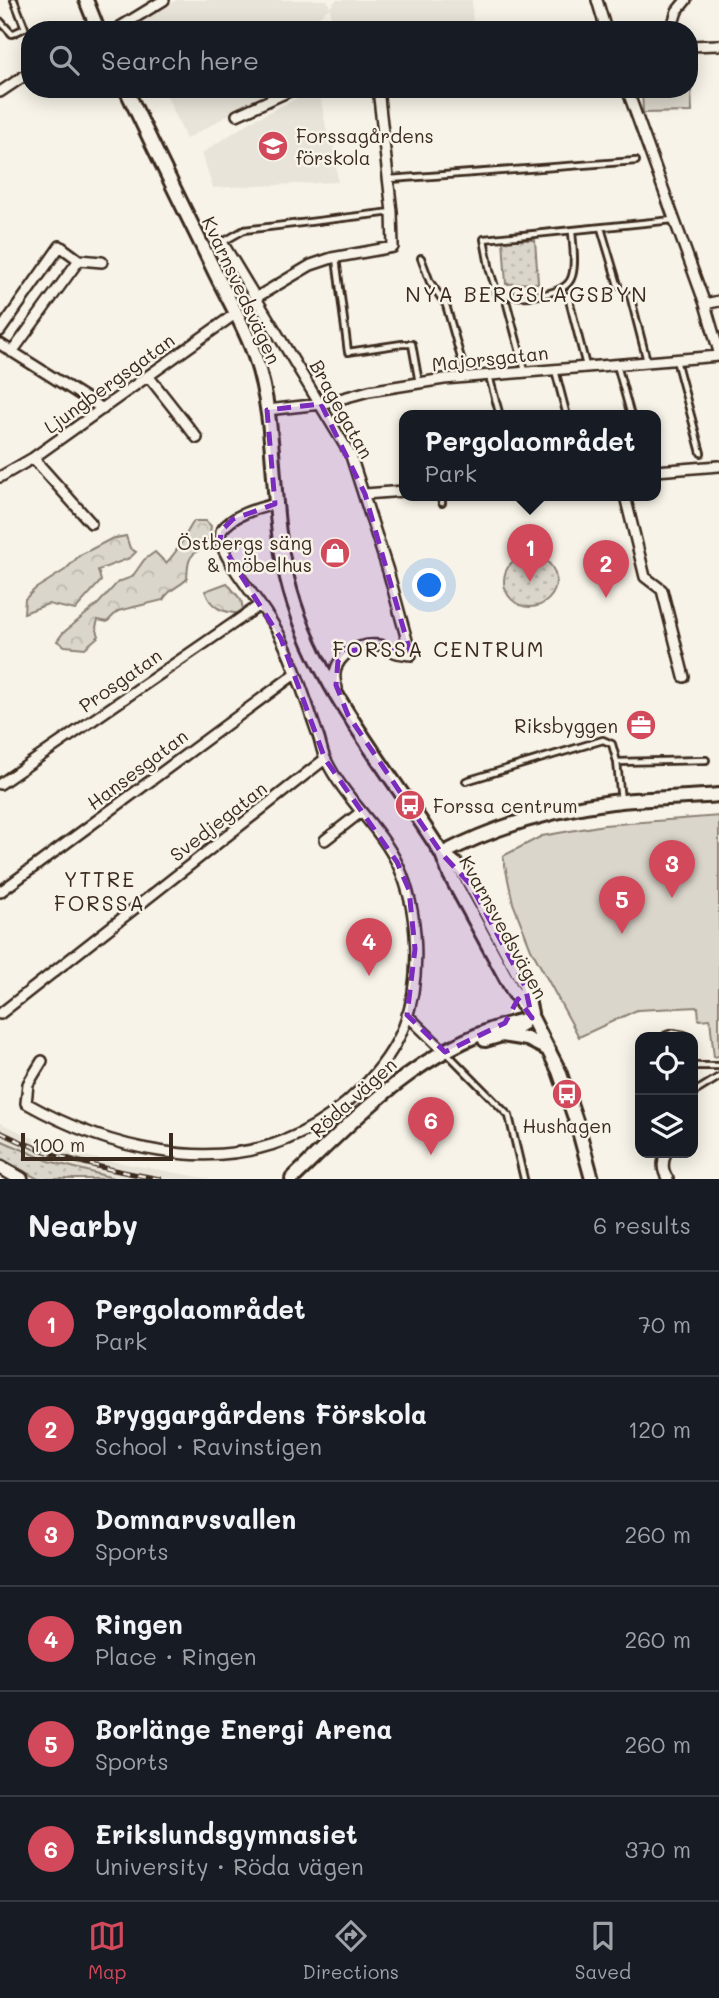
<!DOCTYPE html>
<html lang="en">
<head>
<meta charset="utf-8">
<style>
  :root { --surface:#171b24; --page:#20242c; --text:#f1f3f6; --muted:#9ea1a6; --line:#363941; --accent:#d1495b }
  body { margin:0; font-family:Mali,sans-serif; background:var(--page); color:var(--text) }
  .controls { position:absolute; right:21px; bottom:21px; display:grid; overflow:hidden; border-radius:14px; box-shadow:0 4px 18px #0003 }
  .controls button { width:63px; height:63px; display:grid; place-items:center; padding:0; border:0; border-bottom:2px solid var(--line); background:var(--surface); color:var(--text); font:35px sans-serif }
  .scale { position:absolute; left:21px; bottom:18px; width:152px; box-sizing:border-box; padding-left:7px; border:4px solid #3b2a1e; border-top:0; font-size:19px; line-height:24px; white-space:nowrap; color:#3b2a1e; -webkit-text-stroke:5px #f7f3e8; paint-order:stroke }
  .you { position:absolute; left:430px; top:586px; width:24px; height:24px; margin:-18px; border:5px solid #fff; border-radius:50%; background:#1a73e8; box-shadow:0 0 0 10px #1a73e833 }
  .badge { display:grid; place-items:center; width:46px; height:46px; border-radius:50%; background:var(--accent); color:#fff; font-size:23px; font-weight:700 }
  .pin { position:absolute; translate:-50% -58px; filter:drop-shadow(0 2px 4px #0008) }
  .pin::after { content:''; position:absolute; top:37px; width:24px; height:21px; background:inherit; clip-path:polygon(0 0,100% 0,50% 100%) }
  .popup { position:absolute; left:399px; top:410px; width:262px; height:91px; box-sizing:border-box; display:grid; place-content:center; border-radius:14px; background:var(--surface); filter:drop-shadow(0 2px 5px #0005); font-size:23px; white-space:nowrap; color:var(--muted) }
  .popup b { font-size:26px; color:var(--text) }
  .popup::after { content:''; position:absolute; left:50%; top:100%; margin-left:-14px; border:14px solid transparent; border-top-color:var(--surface) }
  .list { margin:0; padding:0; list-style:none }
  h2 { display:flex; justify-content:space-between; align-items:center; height:91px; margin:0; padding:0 28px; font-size:30px }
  h2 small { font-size:23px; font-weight:400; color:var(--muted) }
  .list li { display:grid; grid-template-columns:46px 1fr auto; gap:21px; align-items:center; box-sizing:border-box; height:105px; padding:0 28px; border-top:2px solid var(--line) }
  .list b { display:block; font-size:26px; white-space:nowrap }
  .list p { margin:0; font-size:23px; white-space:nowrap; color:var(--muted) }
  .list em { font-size:23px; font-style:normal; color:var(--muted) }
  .icon { flex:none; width:38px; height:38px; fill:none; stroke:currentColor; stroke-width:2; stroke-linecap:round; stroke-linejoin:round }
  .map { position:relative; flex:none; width:719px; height:1179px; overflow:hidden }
  .search { position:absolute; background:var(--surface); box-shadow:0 4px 18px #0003; left:21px; right:21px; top:21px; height:77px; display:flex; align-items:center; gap:18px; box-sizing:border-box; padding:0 24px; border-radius:28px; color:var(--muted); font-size:26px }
  .sheet { height:721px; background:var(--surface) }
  nav { display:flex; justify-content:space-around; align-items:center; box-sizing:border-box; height:98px; border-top:2px solid var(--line); background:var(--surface); font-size:19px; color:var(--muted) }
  nav a { display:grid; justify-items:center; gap:4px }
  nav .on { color:var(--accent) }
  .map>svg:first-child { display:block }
  .built { fill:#e9e4d9 }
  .grass { fill:url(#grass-dots); stroke:#8b8074; stroke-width:2 }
  .forest { fill:url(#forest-crowns); stroke:#8b8074; stroke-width:2 }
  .garden { fill:#dbd6cb; stroke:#8b8074; stroke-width:2 }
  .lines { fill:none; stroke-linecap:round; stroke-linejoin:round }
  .lane-casing { stroke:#3b2a1e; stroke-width:10 }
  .street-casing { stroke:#3b2a1e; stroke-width:14 }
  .secondary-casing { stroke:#3b2a1e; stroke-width:18 }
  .lane { stroke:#f7f3e8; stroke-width:4.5 }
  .street { stroke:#f7f3e8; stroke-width:9 }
  .secondary { stroke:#f7f3e8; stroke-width:12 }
  .rail-casing { stroke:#3b2a1e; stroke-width:5 }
  .rail { stroke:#f7f3e8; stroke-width:2.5; stroke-dasharray:8; stroke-linecap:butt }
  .marked { fill:#7b2cbf; fill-opacity:0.2; stroke:#7b2cbf; stroke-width:5; stroke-dasharray:14 9; stroke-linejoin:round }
  .labels { text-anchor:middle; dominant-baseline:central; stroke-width:5; stroke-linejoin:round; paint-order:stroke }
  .poi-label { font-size:19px; fill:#3b2a1e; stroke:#f7f3e8; text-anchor:start }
  .street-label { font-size:19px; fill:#3b2a1e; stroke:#f7f3e8 }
  .neighbourhood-label { font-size:21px; letter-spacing:2px; fill:#3b2a1e; stroke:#f7f3e8 }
</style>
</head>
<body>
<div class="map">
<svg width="719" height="1179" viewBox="0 0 719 1179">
  <defs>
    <pattern id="grass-dots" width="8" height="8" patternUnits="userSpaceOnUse" patternTransform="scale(1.75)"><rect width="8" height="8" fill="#dbd6cb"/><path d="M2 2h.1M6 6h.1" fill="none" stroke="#bdb8ae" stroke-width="1.8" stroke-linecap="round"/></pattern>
    <pattern id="forest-crowns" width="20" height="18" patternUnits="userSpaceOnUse" patternTransform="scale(1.75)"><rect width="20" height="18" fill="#dbd6cb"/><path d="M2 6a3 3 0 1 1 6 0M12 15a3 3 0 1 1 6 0" fill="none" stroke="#bdb8ae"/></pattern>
  </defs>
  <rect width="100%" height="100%" fill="#f7f3e8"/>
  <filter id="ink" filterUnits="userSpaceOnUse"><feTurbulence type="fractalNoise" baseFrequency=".0143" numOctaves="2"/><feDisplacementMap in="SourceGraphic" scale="14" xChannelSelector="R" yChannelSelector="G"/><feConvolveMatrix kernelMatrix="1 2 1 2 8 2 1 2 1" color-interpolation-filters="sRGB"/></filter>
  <g filter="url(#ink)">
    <path class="built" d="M 176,0 L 327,0 L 330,7 L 336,0 L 472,0 L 473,30 L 356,30 L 353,24 L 344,30 L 333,30 L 330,8 L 301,30 L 137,30 L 135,27 Z
      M 164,89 L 275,89 L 186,139 Z
      M 316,89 L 319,89 L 328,138 L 333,138 L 338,182 L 213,188 L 202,153 L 253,120 Z
      M 0,1123 L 54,1147 L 89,1157 L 210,1179 L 117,1179 L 86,1172 L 49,1161 L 0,1140 Z"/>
    <path class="grass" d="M 503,240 L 535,240 L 538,283 L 506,284 Z
      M504 581a26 26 0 1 1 52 0a26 26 0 1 1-52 0Z
      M 0,1140 L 49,1161 L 117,1179 L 38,1179 L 0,1158 Z"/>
    <path class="forest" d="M 194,521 L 206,521 L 211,526 L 209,539 L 201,543 L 199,550 C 187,557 188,565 187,579 C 179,587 169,589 163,600 L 118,611 L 107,622 L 98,620 L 96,627 L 99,636 L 85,648 L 65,646 L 57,641 L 63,633 L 98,604 L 118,582 L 132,577 L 144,560 L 155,552 L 166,563 C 179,551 184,536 194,521 Z
      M 126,536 L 130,548 L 136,552 L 130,558 L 98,570 L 101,581 L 75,610 L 48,604 L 24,613 L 25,599 L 35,589 L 65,570 L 80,555 L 111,539 Z
      M 227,583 L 241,600 L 243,609 L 241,614 C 223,612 211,609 205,591 Z"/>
    <path class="garden" d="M 690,60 L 692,112 L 643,113 L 642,89 L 689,89 Z
      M 719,816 L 719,1056 L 714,1057 L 710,1019 L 699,1020 L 698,1007 L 637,1010 L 579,1037 L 531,949 L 513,903 L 503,856 L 542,836 L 604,825 Z"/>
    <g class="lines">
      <g class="lane-casing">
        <path id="lane" d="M 0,21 L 12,34 L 25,28 L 14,0
          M 390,179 L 636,161
          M 601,228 L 618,285
          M 572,232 C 573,245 576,263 572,276 C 566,298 515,299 497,293 L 490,271 L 484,239 L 673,220
          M 223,242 L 244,230 L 392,212
          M 336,258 L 348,352 L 402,344 L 412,344 L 419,383
          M 421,258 L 430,282 L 446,305 L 466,376
          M 630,295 L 647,361
          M 568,296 L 586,366
          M 507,304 L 525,371
          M 676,360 L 701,453
          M 617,365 L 631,416
          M 555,370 L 567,416
          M 489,376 L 500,416
          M 441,496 L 442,503
          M 617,762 L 706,760
          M 466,781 L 603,740 L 612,744 L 617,762 L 621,801
          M 447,1053 L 509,1116 L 524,1179
          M 693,1066 L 719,1066
          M 693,1093 L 719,1077"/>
      </g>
      <g class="street-casing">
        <path id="street" d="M 597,0 L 606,30
          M 115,30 L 164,0
          M 671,30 L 677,11 L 686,0
          M 689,46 L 719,45
          M 627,89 L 705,304 L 719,352
          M 0,92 L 30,72
          M 237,115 L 294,89
          M 222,242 L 351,456 L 388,571 L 411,655 C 406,654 399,654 394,652 C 389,650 385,645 379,645 C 354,642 327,661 337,688
          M 79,260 L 102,262
          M 257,297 L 311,265 L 332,258 L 393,247 L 392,212 L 378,89
          M 705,304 L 719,301
          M 0,331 L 60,246 L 79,260 L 12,352
          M 0,344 L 103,409
          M 149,377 L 197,438
          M 267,410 L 321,404 L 369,391 L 444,379 L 719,356
          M 33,458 L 91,523
          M 656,471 L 719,466
          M 0,477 L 33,458 L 235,314
          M 365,494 L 404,491
          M 625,496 L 645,577 L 662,590 L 684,677
          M 0,784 L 260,605
          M 325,840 L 361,812
          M 0,892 L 295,674
          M 0,1014 L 325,759
          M 407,1015 L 445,1052
          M 667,1037 L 673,1035 L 684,1037
          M 42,1061 L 28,1084 L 26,1103 C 106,1148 212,1176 299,1134 C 341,1114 387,1070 404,1026 C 422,979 419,910 398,865 C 380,827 344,798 326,760 C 322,753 321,743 318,735 C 306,702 296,667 280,636 C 263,603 234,576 220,542 L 221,531 C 234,514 255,509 275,504
          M 666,1153 C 662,1162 662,1171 668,1179"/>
      </g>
      <g class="secondary-casing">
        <path id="secondary" d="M 86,0 L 98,30
          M 126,89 C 154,148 183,207 212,266 C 226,296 245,326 255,357 C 279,428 269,505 287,578 C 312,683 386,764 442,854 L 450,875 L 513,991 L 532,1018 L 559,1071 L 577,1124 L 592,1179
          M 442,854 C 494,827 554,809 612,802 C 647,798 683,798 719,795
          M 443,854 L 459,867 L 471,885 L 525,986 L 531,1013
          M 502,1035 L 527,1039 L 549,1050
          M 485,1040 L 502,1035 L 523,1023
          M 0,1167 L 21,1179
          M 292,1179 C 365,1109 428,1040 532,1018"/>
      </g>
      <use href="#lane" class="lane"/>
      <use href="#street" class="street"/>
      <use href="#secondary" class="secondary"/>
      <g class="rail-casing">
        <path id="rail" d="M 0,1132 C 51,1158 105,1169 160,1179"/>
      </g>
      <use href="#rail" class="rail"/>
    </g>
  </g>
  <path class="marked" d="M 321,404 L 365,494 L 411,655 L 382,645 L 346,652 L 338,661 L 336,685 L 348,715 L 442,854 L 471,885 L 525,986 L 532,1018 L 518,999 L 505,1023 L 445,1052 L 407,1015 L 415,949 L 409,890 L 397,862 L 325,759 L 281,639 L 220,542 L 221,531 L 233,519 L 275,504 L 267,410 Z"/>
  <defs>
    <g id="school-disc" transform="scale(1.575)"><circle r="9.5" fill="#d1495b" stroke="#f7f3e8"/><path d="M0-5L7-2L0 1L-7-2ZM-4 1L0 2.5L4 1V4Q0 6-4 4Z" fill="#fff"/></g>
    <g id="shop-disc" transform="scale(1.575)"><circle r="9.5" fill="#d1495b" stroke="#f7f3e8"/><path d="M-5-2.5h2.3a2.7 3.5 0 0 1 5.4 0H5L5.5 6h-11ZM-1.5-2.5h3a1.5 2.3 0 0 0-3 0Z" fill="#fff"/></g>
    <g id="office-disc" transform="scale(1.575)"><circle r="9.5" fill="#d1495b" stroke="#f7f3e8"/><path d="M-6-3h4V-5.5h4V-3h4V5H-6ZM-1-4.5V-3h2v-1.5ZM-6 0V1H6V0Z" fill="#fff"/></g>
    <g id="bus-disc" transform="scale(1.575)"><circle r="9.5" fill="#d1495b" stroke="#f7f3e8"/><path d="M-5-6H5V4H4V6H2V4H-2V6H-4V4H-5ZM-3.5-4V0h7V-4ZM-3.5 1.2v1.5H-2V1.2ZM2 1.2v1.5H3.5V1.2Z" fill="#fff"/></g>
  </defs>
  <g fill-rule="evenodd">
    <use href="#school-disc" x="273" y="146"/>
    <use href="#shop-disc" x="335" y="553"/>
    <use href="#office-disc" x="641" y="725"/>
    <use href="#bus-disc" x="410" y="805"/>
    <use href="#bus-disc" x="567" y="1094"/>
  </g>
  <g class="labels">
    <g class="poi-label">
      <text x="296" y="135">Forssagårdens<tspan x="296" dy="22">förskola</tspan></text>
      <text x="312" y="542" text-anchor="end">Östbergs säng<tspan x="312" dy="22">&amp; möbelhus</tspan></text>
      <text x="618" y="725" text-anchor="end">Riksbyggen</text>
      <text x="433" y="805">Forssa centrum</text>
      <text x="567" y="1125" text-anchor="middle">Hushagen</text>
    </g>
    <g class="street-label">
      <text transform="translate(242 290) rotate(65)">Kvarnsvedsvägen</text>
      <text transform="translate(490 358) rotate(-6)">Majorsgatan</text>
      <text transform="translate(109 383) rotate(-36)">Ljungbergsgatan</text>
      <text transform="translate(342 409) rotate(61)">Bragegatan</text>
      <text transform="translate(120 680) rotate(-35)">Prosgatan</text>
      <text transform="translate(137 769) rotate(-37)">Hansesgatan</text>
      <text transform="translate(218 821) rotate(-38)">Svedjegatan</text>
      <text transform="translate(504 927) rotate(61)">Kvarnsvedsvägen</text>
      <text transform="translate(353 1097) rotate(-42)">Röda vägen</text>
    </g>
    <g class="neighbourhood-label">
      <text x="527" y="293">NYA BERGSLAGSBYN</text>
      <text x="439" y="648">FORSSA CENTRUM</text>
      <text x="100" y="878">YTTRE<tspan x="100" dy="24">FORSSA</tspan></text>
    </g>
  </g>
</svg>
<div class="controls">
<button><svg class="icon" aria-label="locate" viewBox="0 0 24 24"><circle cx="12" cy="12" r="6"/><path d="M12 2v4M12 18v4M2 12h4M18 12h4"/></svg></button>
<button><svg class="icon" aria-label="layers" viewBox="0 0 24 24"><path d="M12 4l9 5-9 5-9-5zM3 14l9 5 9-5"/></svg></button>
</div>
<div class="scale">100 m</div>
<div class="you"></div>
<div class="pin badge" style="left:530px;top:582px">1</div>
<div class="popup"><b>Pergolaområdet</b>Park</div>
<div class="pin badge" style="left:606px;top:598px">2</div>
<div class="pin badge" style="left:672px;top:898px">3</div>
<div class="pin badge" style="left:369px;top:976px">4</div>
<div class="pin badge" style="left:622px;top:934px">5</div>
<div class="pin badge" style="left:431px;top:1155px">6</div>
<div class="search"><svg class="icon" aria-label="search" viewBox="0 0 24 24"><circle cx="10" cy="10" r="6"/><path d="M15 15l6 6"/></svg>Search here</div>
</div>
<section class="sheet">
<h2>Nearby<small>6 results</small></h2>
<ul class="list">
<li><span class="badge">1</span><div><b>Pergolaområdet</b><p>Park</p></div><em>70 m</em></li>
<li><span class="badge">2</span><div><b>Bryggargårdens Förskola</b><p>School · Ravinstigen</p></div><em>120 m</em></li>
<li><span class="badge">3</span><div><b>Domnarvsvallen</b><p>Sports</p></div><em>260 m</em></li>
<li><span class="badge">4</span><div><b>Ringen</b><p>Place · Ringen</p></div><em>260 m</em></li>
<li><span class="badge">5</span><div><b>Borlänge Energi Arena</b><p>Sports</p></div><em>260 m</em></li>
<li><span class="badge">6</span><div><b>Erikslundsgymnasiet</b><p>University · Röda vägen</p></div><em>370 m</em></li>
</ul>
</section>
<nav>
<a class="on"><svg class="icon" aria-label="map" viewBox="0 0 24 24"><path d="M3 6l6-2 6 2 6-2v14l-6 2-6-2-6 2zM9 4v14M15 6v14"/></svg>Map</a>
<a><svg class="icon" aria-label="directions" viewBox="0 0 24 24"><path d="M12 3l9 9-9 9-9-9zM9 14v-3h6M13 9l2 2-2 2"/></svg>Directions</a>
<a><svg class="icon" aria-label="saved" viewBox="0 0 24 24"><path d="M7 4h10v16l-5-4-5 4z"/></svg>Saved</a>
</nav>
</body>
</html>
